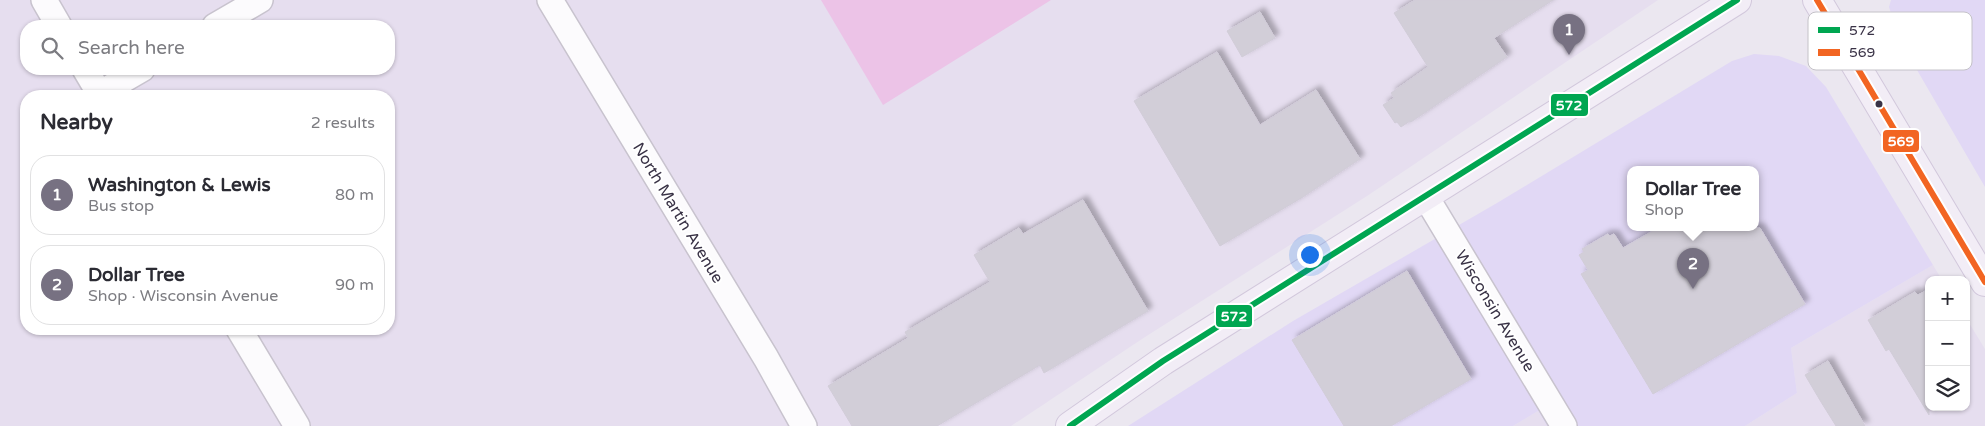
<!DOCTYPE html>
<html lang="en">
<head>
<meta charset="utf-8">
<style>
  :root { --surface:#fff; --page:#f7f7f7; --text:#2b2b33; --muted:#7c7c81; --line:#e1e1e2; --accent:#777182 }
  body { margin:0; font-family:"Varela Round",sans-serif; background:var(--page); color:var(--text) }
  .controls { position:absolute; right:15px; bottom:15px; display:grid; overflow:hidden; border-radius:10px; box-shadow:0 1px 4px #0004 }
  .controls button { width:45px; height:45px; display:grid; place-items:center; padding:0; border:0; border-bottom:1px solid var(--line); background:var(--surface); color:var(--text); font:25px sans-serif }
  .you { position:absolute; left:1309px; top:254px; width:18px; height:18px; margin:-12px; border:4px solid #fff; border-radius:50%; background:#1a73e8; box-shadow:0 0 0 8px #1a73e833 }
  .badge { display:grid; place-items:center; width:32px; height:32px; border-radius:50%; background:var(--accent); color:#fff; font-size:16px; font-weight:700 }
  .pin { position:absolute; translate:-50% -41px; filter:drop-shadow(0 1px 2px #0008) }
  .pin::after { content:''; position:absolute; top:26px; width:18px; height:15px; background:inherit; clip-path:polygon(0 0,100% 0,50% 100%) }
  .popup { position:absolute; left:1627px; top:166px; width:132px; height:65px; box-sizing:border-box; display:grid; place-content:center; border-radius:10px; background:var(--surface); filter:drop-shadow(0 1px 4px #0005); font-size:16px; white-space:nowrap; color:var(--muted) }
  .popup b { font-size:19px; color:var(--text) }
  .popup::after { content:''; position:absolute; left:50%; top:100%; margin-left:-10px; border:10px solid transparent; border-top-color:var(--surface) }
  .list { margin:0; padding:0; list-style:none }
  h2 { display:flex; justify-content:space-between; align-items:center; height:65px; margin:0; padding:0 20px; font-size:21px }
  h2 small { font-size:16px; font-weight:400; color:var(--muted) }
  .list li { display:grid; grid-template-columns:32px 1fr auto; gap:15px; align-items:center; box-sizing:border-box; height:80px; margin:0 10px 10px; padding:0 10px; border:1px solid var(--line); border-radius:20px }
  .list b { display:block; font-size:19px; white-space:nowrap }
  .list p { margin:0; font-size:16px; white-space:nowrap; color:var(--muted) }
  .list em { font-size:16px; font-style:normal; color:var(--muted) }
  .icon { flex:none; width:28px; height:28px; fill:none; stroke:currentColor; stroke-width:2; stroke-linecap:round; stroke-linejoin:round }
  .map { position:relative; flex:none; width:1985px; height:426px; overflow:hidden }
  .search { position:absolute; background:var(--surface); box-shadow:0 1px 4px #0004; left:20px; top:20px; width:375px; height:55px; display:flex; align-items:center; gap:12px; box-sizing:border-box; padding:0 18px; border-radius:20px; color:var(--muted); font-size:19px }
  .panel { position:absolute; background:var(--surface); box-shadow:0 1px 4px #0004; left:20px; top:90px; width:375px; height:245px; border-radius:20px }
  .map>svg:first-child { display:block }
  .residential { fill:#e6deef; fill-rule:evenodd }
  .commercial { fill:#e1d8f5; fill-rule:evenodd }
  .green { fill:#ecc3e7 }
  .building { fill:#d2ced8; stroke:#d1ccd8; filter:url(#shadow) }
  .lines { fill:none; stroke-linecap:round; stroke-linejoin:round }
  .minor-casing { stroke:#c8c3ce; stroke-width:28 }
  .secondary-casing { stroke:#d2c8dc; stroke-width:30 }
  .minor { stroke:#fcfbfd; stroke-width:25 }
  .secondary { stroke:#f2edf6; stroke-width:28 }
  .bus-1-casing { stroke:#fff; stroke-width:10 }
  .bus-2-casing { stroke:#fff; stroke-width:10 }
  .bus-1 { stroke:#00a651; stroke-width:6 }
  .bus-2 { stroke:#f26522; stroke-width:6 }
  .bus-dot { fill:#393246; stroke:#fff; stroke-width:2 }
  .labels { text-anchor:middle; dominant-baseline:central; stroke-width:4; stroke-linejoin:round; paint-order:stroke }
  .street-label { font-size:16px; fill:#393246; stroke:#fff }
  .key { fill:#fff; stroke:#c4c2c8; stroke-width:1 }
  .key-label { font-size:14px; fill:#393246 }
  .line-badge { stroke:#fff; stroke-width:2 }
  .badge-label { font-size:14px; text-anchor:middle; font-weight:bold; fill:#fff }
</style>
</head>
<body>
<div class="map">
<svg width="1985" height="426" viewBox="0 0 1985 426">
  <defs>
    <filter id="shadow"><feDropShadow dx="4.5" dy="-4.5" stdDeviation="2.5" flood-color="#0004"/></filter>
  </defs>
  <rect width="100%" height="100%" fill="#ebe7f0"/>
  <path class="residential" d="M 0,0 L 1658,0 L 1367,196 L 1145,337 L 1011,426 L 0,426 ZM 26,26 L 389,26 L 389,69 L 26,69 ZM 26,96 L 389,96 L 389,329 L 26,329 Z
    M 1933,265 L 1942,280 L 1929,280 L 1929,407 L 1966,407 L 1966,318 L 1985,349 L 1985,426 L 1745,426 L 1797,393 L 1791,348 Z
    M 1538,411 L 1547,426 L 1513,426 Z"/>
  <path class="commercial" d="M 1891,0 L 1985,0 L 1985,187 L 1899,39 L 1889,7 Z
    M 1754,54 L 1779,56 L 1806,66 L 1826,87 L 1933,265 L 1791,348 L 1797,393 L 1745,426 L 1547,426 L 1538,411 L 1513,426 L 1128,426 L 1293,321 L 1497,203 L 1732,61 ZM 1630,170 L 1756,170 L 1756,228 L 1630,228 Z"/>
  <path class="green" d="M 821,0 L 1051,0 L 883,105 Z"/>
  <path class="building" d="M 1415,0 L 1553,0 L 1494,38 L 1507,57 L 1411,122 L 1410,121 L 1401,127 L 1397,122 L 1395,123 L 1383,105 L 1394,98 L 1391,93 L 1428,67 L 1394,13 Z
    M 1260,12 L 1275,38 L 1242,57 L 1227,31 Z
    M 1217,52 L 1260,125 L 1316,90 L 1360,159 L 1303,197 L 1220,246 L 1134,101 Z
    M 1083,200 L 1148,311 L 1044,373 L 1040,365 L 937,426 L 852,426 L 828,386 L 908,338 L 905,332 L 990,282 L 974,255 L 1019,228 L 1023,234 Z
    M 1658,228 L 1760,228 L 1805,304 L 1653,394 L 1581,274 L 1588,270 L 1579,255 L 1584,252 L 1582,249 L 1608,234 L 1610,236 L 1614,234 L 1623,248 Z
    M 1407,271 L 1471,379 L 1391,426 L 1344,426 L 1292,340 Z
    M 1929,289 L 1929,415 L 1889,349 L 1886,351 L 1868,320 L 1915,292 L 1918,295 Z
    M 1828,361 L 1865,426 L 1836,426 L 1821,402 L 1805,375 Z"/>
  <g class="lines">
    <g class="minor-casing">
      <path id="minor" d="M 44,0 L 59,26
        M 550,0 L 766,358 L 804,426
        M 215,26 L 260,0
        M 85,69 L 101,96
        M 99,94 L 142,69
        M 1426,197 L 1564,426
        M 239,329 L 297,426"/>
    </g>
    <g class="secondary-casing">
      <path id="secondary" d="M 1817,0 L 1985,282
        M 1070,426 L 1163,361 L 1737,0"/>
    </g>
    <use href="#minor" class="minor"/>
    <use href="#secondary" class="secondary"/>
    <g class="bus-1-casing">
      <path id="bus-1" d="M 1070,426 L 1163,361 L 1737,0"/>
    </g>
    <g class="bus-2-casing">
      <path id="bus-2" d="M 1817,0 L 1985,282"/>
    </g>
    <use href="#bus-1" class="bus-1"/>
    <use href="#bus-2" class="bus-2"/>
  </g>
  <circle class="bus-dot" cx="1879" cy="104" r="4.5"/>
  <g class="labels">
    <g class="street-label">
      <text transform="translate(678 213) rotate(59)">North Martin Avenue</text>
      <text transform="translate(1495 311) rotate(59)">Wisconsin Avenue</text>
    </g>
  </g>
  <rect x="1808" y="12" width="164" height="58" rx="8" class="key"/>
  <rect x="1818" y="27" width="22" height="6" fill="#00a651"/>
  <rect x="1818" y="49" width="22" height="7" fill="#f26522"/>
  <g class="key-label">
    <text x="1849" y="35">572</text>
    <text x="1849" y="57">569</text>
  </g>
  <g class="line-badge">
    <rect x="1550" y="93" width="39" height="24" rx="5" fill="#00a651"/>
    <rect x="1882" y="129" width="38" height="24" rx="5" fill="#f26522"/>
    <rect x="1215" y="304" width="38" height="24" rx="5" fill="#00a651"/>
  </g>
  <g class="badge-label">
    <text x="1569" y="110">572</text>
    <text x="1901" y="146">569</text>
    <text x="1234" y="321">572</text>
  </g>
</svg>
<div class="controls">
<button>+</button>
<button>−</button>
<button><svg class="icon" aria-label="layers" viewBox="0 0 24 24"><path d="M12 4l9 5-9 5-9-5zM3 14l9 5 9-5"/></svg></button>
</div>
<div class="you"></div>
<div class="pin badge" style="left:1569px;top:55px">1</div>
<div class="pin badge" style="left:1693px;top:289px">2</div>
<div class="popup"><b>Dollar Tree</b>Shop</div>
<div class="search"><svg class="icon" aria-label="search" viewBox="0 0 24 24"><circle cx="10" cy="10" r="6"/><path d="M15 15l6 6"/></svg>Search here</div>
<section class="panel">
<h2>Nearby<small>2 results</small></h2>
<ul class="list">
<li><span class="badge">1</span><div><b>Washington &amp; Lewis</b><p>Bus stop</p></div><em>80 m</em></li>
<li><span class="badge">2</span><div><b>Dollar Tree</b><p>Shop · Wisconsin Avenue</p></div><em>90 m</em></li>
</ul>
</section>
</div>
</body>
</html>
